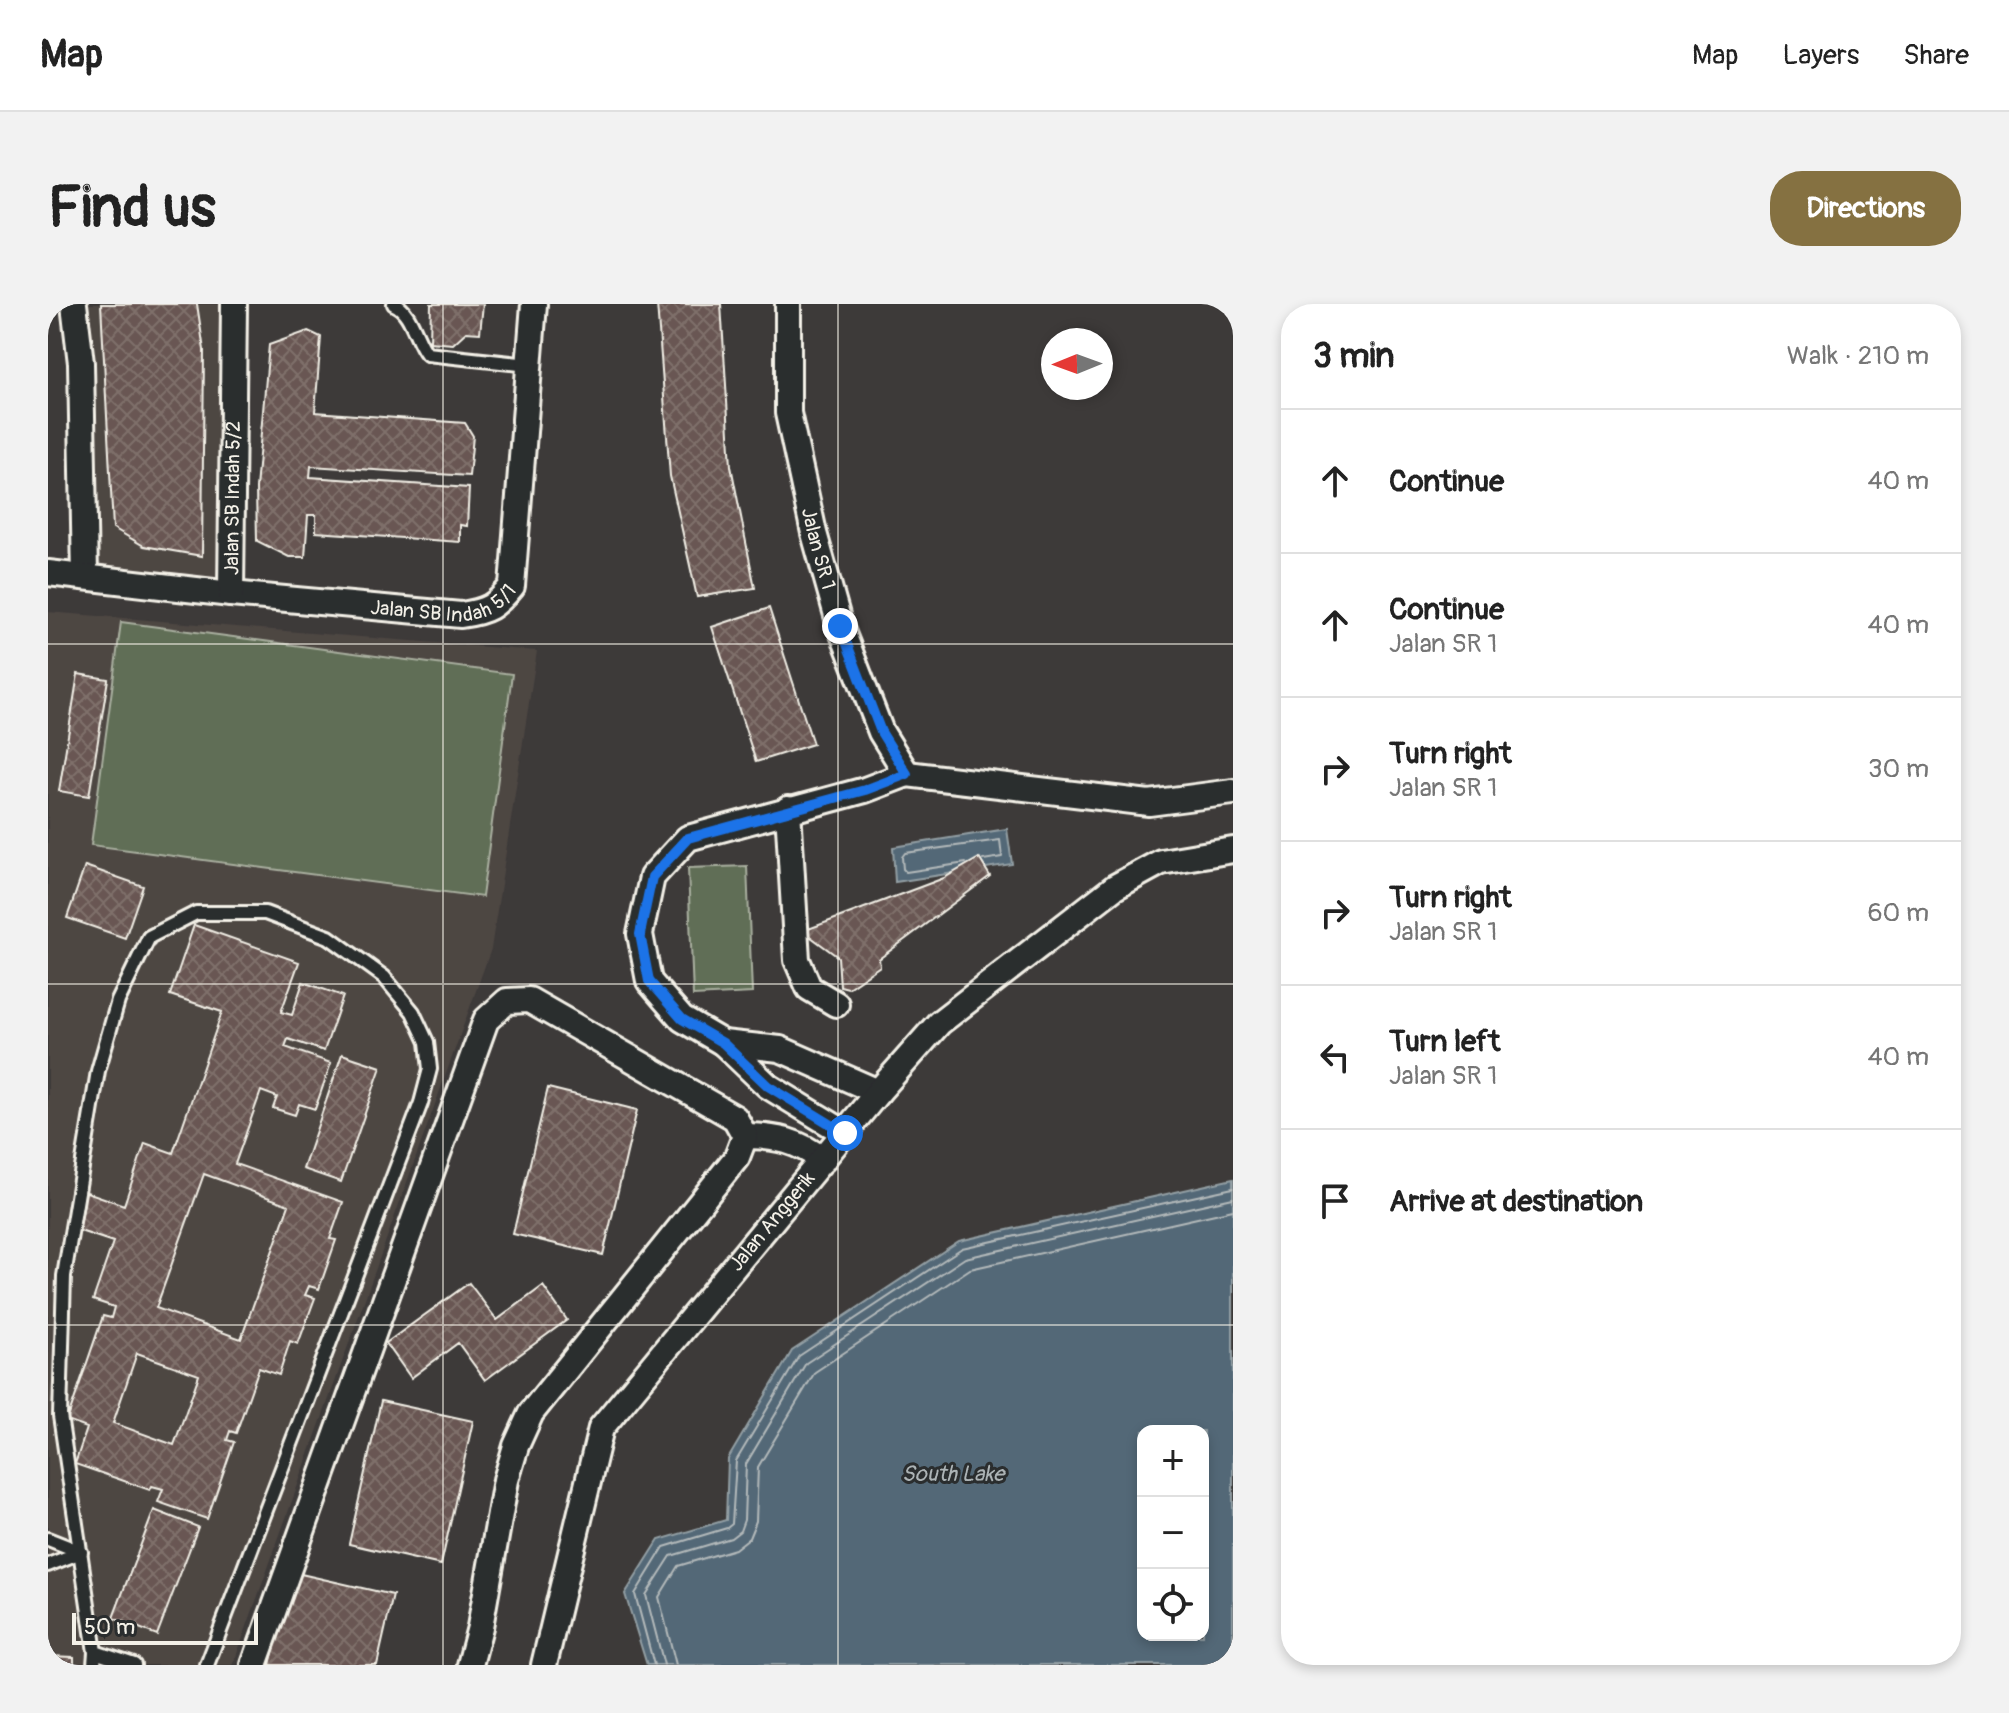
<!DOCTYPE html>
<html lang="en">
<head>
<meta charset="utf-8">
<style>
  :root { --surface:#fff; --page:#f2f2f2; --text:#222; --muted:#767676; --line:#e0e0e0; --accent:#857141 }
  body { margin:0; font-family:Pangolin,sans-serif; background:var(--page); color:var(--text) }
  .controls { position:absolute; right:24px; bottom:24px; display:grid; overflow:hidden; border-radius:16px; box-shadow:0 4px 12px #0003 }
  .controls button { width:72px; height:72px; display:grid; place-items:center; padding:0; border:0; border-bottom:2px solid var(--line); background:var(--surface); color:var(--text); font:40px sans-serif }
  .compass { position:absolute; left:993px; top:24px; width:72px; height:72px; border-radius:50%; background:var(--surface); box-shadow:0 4px 12px #0003; rotate:269deg }
  .scale { position:absolute; left:24px; bottom:20px; width:186px; box-sizing:border-box; padding-left:8px; border:4px solid #f4f1e8; border-top:0; font-size:22px; line-height:28px; white-space:nowrap; color:#f4f1e8; -webkit-text-stroke:6px #2a2d2e; paint-order:stroke }
  .stop { position:absolute; width:24px; height:24px; margin:-18px; border:6px solid #1a73e8; border-radius:50%; background:#fff }
  .stop.end { background:#1a73e8; border-color:#fff; box-shadow:0 2px 8px #0008 }
  .list { margin:0; padding:0; list-style:none }
  h2 { display:flex; justify-content:space-between; align-items:center; height:104px; margin:0; padding:0 32px; font-size:34px }
  h2 small { font-size:26px; font-weight:400; color:var(--muted) }
  .list li { display:grid; grid-template-columns:52px 1fr auto; gap:24px; align-items:center; box-sizing:border-box; height:144px; padding:0 32px; border-top:2px solid var(--line) }
  .list b { display:block; font-size:30px; white-space:nowrap }
  .list p { margin:0; font-size:26px; white-space:nowrap; color:var(--muted) }
  .list em { font-size:26px; font-style:normal; color:var(--muted) }
  .icon { flex:none; width:44px; height:44px; fill:none; stroke:currentColor; stroke-width:2; stroke-linecap:round; stroke-linejoin:round }
  .map { position:relative; flex:none; width:1185px; height:1361px; overflow:hidden; border-radius:32px }
  header { display:flex; align-items:center; gap:48px; box-sizing:border-box; height:112px; padding:0 40px; background:var(--surface); border-bottom:2px solid var(--line) }
  header strong { font-size:38px }
  nav { display:flex; gap:44px; margin-inline-start:auto; font-size:28px }
  .intro { display:flex; align-items:center; justify-content:space-between; box-sizing:border-box; height:192px; padding:0 48px }
  h1 { margin:0; font-size:56px }
  .button { padding:20px 36px; border-radius:32px; background:var(--accent); color:#fff; font-size:28px; font-weight:700 }
  main { display:flex; gap:48px; padding:0 48px }
  aside { flex:1; background:var(--surface); border-radius:32px; box-shadow:0 4px 12px #0003 }
  .map>svg:first-child { display:block }
  .built { fill:#4d4643 }
  .garden { fill:#606e57; stroke:#aab0a0; stroke-width:2 }
  .water { fill:#536877; stroke:#939fa4; stroke-width:2; fill-rule:evenodd }
  .lines { fill:none; stroke-linecap:round; stroke-linejoin:round }
  .shore { stroke:#b4babb; stroke-width:2 }
  .building { fill:url(#building-cross-hatch); stroke:#f4f1e8; stroke-width:2; fill-rule:evenodd }
  .service-casing { stroke:#f4f1e8; stroke-width:18 }
  .minor-casing { stroke:#f4f1e8; stroke-width:30 }
  .service { stroke:#2a2d2e; stroke-width:12 }
  .minor { stroke:#2a2d2e; stroke-width:24 }
  .route { stroke:#1a73e8; stroke-width:10 }
  .grid { fill:none; stroke:#f4f1e8; stroke-width:2; stroke-opacity:0.55 }
  .labels { text-anchor:middle; dominant-baseline:central; stroke-width:6; stroke-linejoin:round; paint-order:stroke }
  .street-label { font-size:20px; fill:#f4f1e8; stroke:#2a2d2e }
  .water-label { font-size:22px; font-style:italic; fill:#acb3b5; stroke:#2a2d2e }
</style>
</head>
<body>
<header>
<strong>Map</strong>
<nav><a>Map</a><a>Layers</a><a>Share</a></nav>
</header>
<div class="intro"><h1>Find us</h1><a class="button">Directions</a></div>
<main>
<div class="map">
<svg width="1185" height="1361" viewBox="0 0 1185 1361">
  <defs>
    <pattern id="building-cross-hatch" width="8" height="8" patternUnits="userSpaceOnUse" patternTransform="scale(2)"><rect width="8" height="8" fill="#695752"/><path d="M0 0l8 8M0 8l8-8" fill="none" stroke="#7f706b"/></pattern>
  </defs>
  <rect width="100%" height="100%" fill="#3d3a39"/>
  <filter id="ink" filterUnits="userSpaceOnUse"><feTurbulence type="fractalNoise" baseFrequency=".0125" numOctaves="2"/><feDisplacementMap in="SourceGraphic" scale="16" xChannelSelector="R" yChannelSelector="G"/><feConvolveMatrix kernelMatrix="1 2 1 2 8 2 1 2 1" color-interpolation-filters="sRGB"/></filter>
  <g filter="url(#ink)">
    <path class="built" d="M 32,0 L 176,0 L 171,278 L 46,264 Z
      M 0,308 L 489,347 L 443,645 L 185,1361 L 0,1361 Z"/>
    <path class="garden" d="M 73,318 L 464,370 L 434,593 L 43,541 Z
      M 699,562 L 704,689 L 645,692 L 640,564 Z"/>
    <path class="water" d="M 959,525 L 964,560 L 847,578 L 845,543 Z
      M 1185,875 L 1185,1361 L 599,1361 L 577,1290 L 611,1236 L 678,1216 L 680,1155 L 744,1047 L 911,937 ZM 1095,1127 L 1155,1127 L 1155,1331 L 1095,1331 Z"/>
    <g class="lines">
      <path class="shore" d="M 918,559 L 858,568 L 855,565 L 854,553 L 857,549 L 952,536 L 954,553 L 935,556
        M 606,1361 L 587,1290 L 616,1243 L 679,1224 L 684,1220 L 688,1157 L 751,1052 L 914,944 L 1185,884
        M 616,1361 L 598,1291 L 623,1252 L 683,1234 L 692,1227 L 696,1216 L 698,1160 L 758,1059 L 917,954 L 1185,894
        M 628,1361 L 611,1293 L 630,1262 L 687,1245 L 701,1234 L 708,1217 L 710,1163 L 767,1068 L 922,965 L 1185,906"/>
    </g>
    <path class="building" d="M 53,0 L 149,0 L 156,46 L 154,252 L 96,242 L 65,224 Z
      M 383,0 L 435,0 L 432,29 L 418,28 L 405,40 L 382,38 Z
      M 609,0 L 673,0 L 683,162 L 707,284 L 649,293 L 622,172 Z
      M 260,27 L 273,33 L 267,108 L 417,119 L 425,132 L 421,172 L 263,162 L 262,173 L 421,184 L 419,222 L 412,221 L 412,238 L 268,228 L 268,211 L 260,211 L 257,253 L 241,253 L 209,237 L 208,184 L 221,41 Z
      M 721,304 L 765,440 L 708,458 L 664,323 Z
      M 30,370 L 60,375 L 41,492 L 11,487 Z
      M 931,554 L 942,572 L 831,655 L 832,662 L 800,684 L 792,682 L 790,653 L 755,627 L 896,574 Z
      M 37,562 L 95,582 L 77,634 L 19,614 Z
      M 146,621 L 251,658 L 233,708 L 244,711 L 255,678 L 295,692 L 276,747 L 240,735 L 237,743 L 283,759 L 267,805 L 251,800 L 247,811 L 225,804 L 229,793 L 213,787 L 187,860 L 295,898 L 282,935 L 288,936 L 271,985 L 261,982 L 257,991 L 267,994 L 250,1040 L 242,1037 L 231,1071 L 211,1064 L 188,1129 L 182,1127 L 179,1136 L 186,1138 L 159,1215 L 110,1198 L 115,1185 L 104,1182 L 102,1186 L 27,1160 L 39,1124 L 19,1117 L 55,1012 L 63,1014 L 66,1003 L 45,996 L 65,938 L 23,924 L 36,887 L 76,901 L 97,839 L 125,849 L 174,708 L 122,691 ZM 156,870 L 241,901 L 193,1035 L 108,1004 ZM 89,1049 L 151,1071 L 126,1141 L 65,1119 Z
      M 294,750 L 333,763 L 293,878 L 255,865 Z
      M 500,784 L 589,806 L 555,951 L 465,930 Z
      M 421,979 L 449,1016 L 495,982 L 519,1016 L 437,1076 L 410,1039 L 363,1074 L 338,1039 Z
      M 333,1097 L 425,1117 L 393,1261 L 301,1240 Z
      M 106,1206 L 150,1223 L 109,1331 L 65,1314 Z
      M 244,1268 L 345,1291 L 329,1361 L 222,1361 Z
      M 0,1352 L 26,1353 L 26,1361 L 0,1361 Z"/>
    <g class="lines">
      <g class="service-casing">
        <path id="service" d="M 346,0 C 364,8 367,35 379,50 L 481,61
          M 0,1235 L 33,1248
          M 0,1261 L 33,1248
          M 47,1348 L 86,1361
          M 46,1361 L 47,1348 L 12,1112 L 16,972 L 50,767 L 70,697 L 101,633 L 148,609 L 217,609 L 281,633 L 336,673 L 365,708 L 379,738 L 382,765 L 373,799 L 159,1361"/>
      </g>
      <g class="minor-casing">
        <g id="minor">
          <path d="M 26,0 L 33,59 L 37,273"/>
          <path id="s1" d="M 740,0 L 740,109 L 766,229 L 792,322 L 833,428 L 859,470 L 817,486 L 640,534 L 604,573 L 592,630 L 601,677 L 634,715 L 675,739 L 720,782 L 797,829"/>
          <path id="s2" d="M 0,269 L 183,290 L 413,311 C 440,307 447,303 464,282 L 486,0"/>
          <path id="s3" d="M 183,290 L 186,0"/>
          <path d="M 859,470 L 1101,499 L 1185,488"/>
          <path d="M 740,505 L 749,656 L 761,684 L 788,700"/>
          <path d="M 675,739 L 732,745 L 830,788"/>
          <path d="M 697,832 C 729,832 750,837 775,856"/>
          <path d="M 206,1361 L 438,716 L 459,697 L 481,696 L 687,814 L 697,832 L 689,853 L 483,1109 L 468,1142 L 458,1176 L 432,1323 L 422,1361"/>
          <path id="s4" d="M 496,1361 L 553,1124 L 830,788 L 891,719 L 1067,583 L 1113,558 L 1185,546"/>
        </g>
      </g>
      <use href="#service" class="service"/>
      <use href="#minor" class="minor"/>
    </g>
  </g>
  <g class="lines" filter="url(#ink)">
    <path class="route" d="M 792,322 L 833,428 L 859,470 L 817,486 L 640,534 L 604,573 L 592,630 L 601,677 L 634,715 L 675,739 L 720,782 L 797,829"/>
  </g>
  <path class="grid" d="M 395,0 L 395,1361M 790,0 L 790,1361M 0,340 L 1185,340M 0,680 L 1185,680M 0,1021 L 1185,1021"/>
  <g class="labels">
    <g class="street-label">
      <text stroke="none"><textPath href="#s3" startOffset="96">Jalan SB Indah 5/2</textPath></text>
      <text stroke="none"><textPath href="#s1" startOffset="248">Jalan SR 1</textPath></text>
      <text stroke="none"><textPath href="#s2" startOffset="400">Jalan SB Indah 5/1</textPath></text>
      <text stroke="none"><textPath href="#s4" startOffset="512">Jalan Anggerik</textPath></text>
    </g>
    <g class="water-label">
      <text x="905" y="1170">South Lake</text>
    </g>
  </g>
</svg>
<div class="controls">
<button>+</button>
<button>−</button>
<button><svg class="icon" aria-label="locate" viewBox="0 0 24 24"><circle cx="12" cy="12" r="6"/><path d="M12 2v4M12 18v4M2 12h4M18 12h4"/></svg></button>
</div>
<svg class="compass" viewBox="-18 -18 36 36"><path d="M0-13l5 13h-10z" fill="#e53935"/><path d="M0 13l5-13h-10z" fill="#767676"/></svg>
<div class="scale">50 m</div>
<div class="stop" style="left:797px;top:829px"></div>
<div class="stop end" style="left:792px;top:322px"></div>
</div>
<aside>
<h2>3 min<small>Walk · 210 m</small></h2>
<ul class="list">
<li><svg class="icon" aria-label="ahead" viewBox="0 0 24 24"><path d="M12 20V5M6 11l6-6 6 6"/></svg><div><b>Continue</b></div><em>40 m</em></li>
<li><svg class="icon" aria-label="ahead" viewBox="0 0 24 24"><path d="M12 20V5M6 11l6-6 6 6"/></svg><div><b>Continue</b><p>Jalan SR 1</p></div><em>40 m</em></li>
<li><svg class="icon" aria-label="right" viewBox="0 0 24 24"><path d="M7 20v-9h11M14 6l5 5-5 5"/></svg><div><b>Turn right</b><p>Jalan SR 1</p></div><em>30 m</em></li>
<li><svg class="icon" aria-label="right" viewBox="0 0 24 24"><path d="M7 20v-9h11M14 6l5 5-5 5"/></svg><div><b>Turn right</b><p>Jalan SR 1</p></div><em>60 m</em></li>
<li><svg class="icon" aria-label="left" viewBox="0 0 24 24"><path d="M17 20v-9H6M10 6l-5 5 5 5"/></svg><div><b>Turn left</b><p>Jalan SR 1</p></div><em>40 m</em></li>
<li><svg class="icon" aria-label="arrive" viewBox="0 0 24 24"><path d="M6 21V4h12l-3 4 3 4H6"/></svg><div><b>Arrive at destination</b></div></li>
</ul>
</aside>
</main>
</body>
</html>
